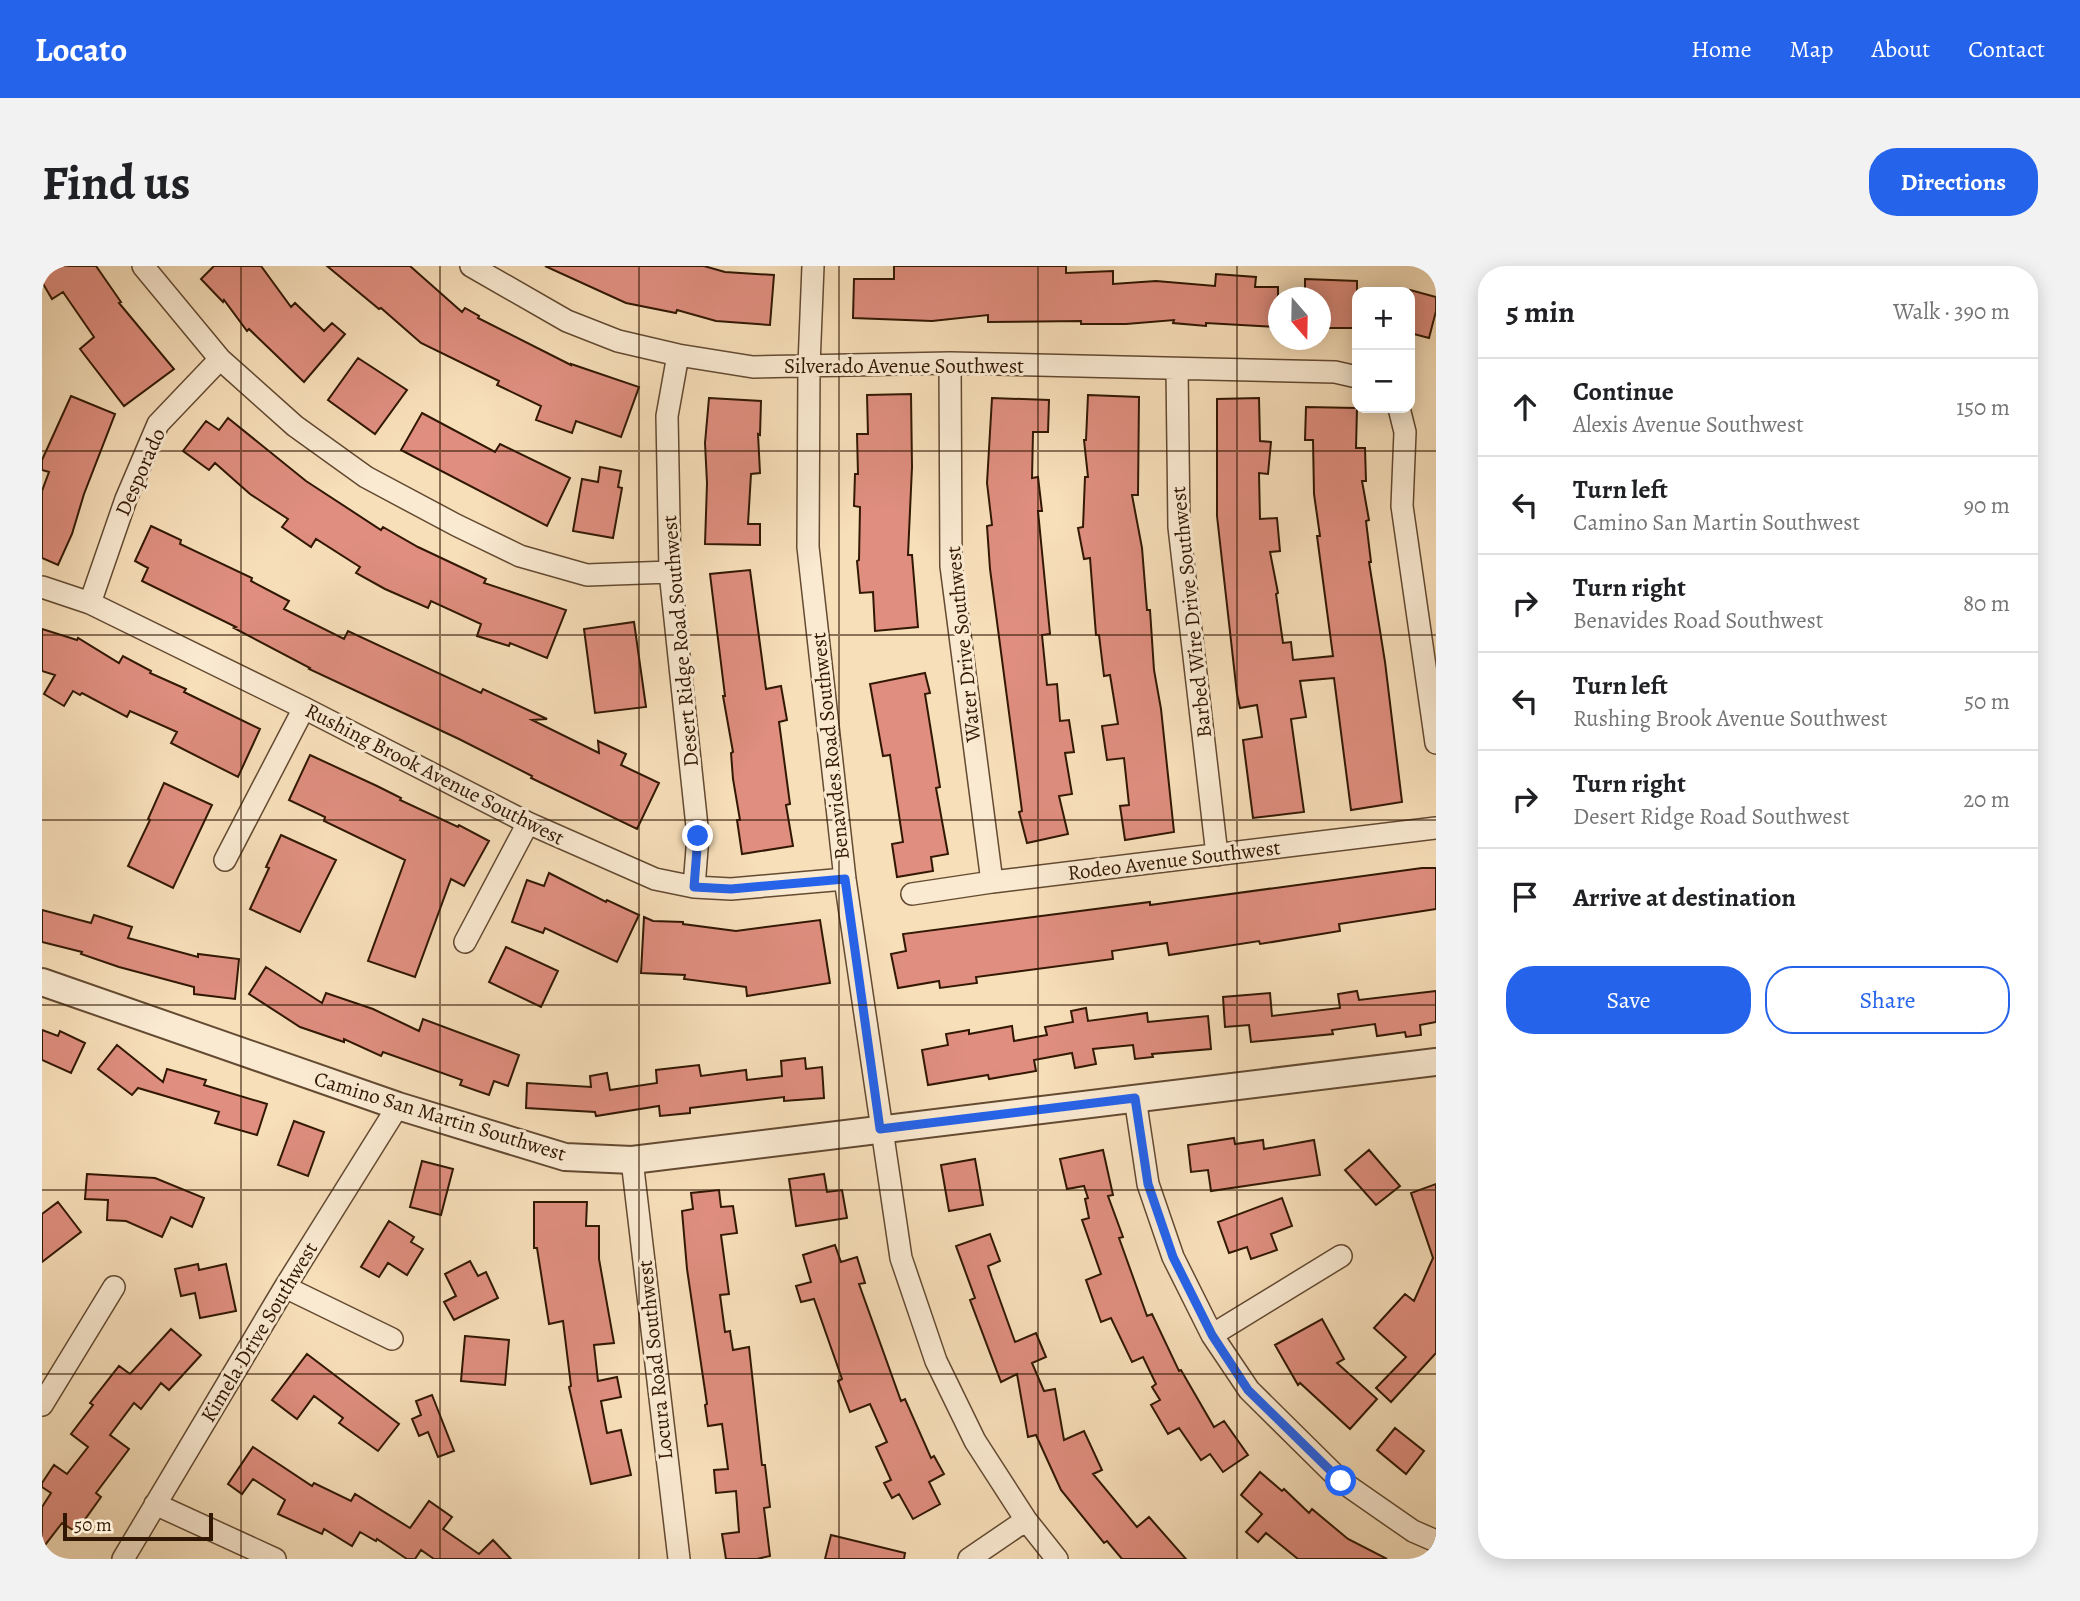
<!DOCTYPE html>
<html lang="en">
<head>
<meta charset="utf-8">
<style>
  :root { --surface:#fff; --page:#f2f2f2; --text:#202124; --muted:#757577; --line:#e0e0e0; --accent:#2563eb }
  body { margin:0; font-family:Alegreya,serif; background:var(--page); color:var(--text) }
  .controls { position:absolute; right:21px; top:21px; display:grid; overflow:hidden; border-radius:14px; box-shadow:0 4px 18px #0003 }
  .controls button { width:63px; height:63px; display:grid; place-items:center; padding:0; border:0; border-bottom:2px solid var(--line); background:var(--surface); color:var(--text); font:35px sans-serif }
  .compass { position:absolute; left:1226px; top:21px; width:63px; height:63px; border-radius:50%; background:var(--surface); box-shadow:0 4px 18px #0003; rotate:160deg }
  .scale { position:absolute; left:21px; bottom:18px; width:150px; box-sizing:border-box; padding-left:7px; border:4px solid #321803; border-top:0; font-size:19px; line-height:24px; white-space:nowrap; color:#321803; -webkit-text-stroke:5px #faead2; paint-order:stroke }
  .stop { position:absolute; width:21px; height:21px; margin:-16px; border:5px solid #2563eb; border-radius:50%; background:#fff }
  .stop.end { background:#2563eb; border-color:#fff; box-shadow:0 2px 7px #0008 }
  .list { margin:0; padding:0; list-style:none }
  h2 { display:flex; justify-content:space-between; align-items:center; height:91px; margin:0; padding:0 28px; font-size:30px }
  h2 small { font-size:23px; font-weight:400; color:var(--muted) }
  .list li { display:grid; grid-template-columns:46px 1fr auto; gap:21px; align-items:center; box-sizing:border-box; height:98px; padding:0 28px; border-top:2px solid var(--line) }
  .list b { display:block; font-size:26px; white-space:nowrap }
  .list p { margin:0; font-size:23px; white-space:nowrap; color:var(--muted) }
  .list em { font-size:23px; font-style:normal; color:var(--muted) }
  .actions { display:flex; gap:14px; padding:21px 28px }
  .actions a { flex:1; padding:16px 0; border:2px solid var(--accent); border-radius:28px; text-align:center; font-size:24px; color:var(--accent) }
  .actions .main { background:var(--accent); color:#fff }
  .icon { flex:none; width:38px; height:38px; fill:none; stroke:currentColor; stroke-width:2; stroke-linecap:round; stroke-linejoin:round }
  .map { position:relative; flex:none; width:1394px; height:1293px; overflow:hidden; border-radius:28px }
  header { display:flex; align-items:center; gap:42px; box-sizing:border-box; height:98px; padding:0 35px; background:var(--accent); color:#fff }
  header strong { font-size:33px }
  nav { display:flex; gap:38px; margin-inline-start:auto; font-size:24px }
  .intro { display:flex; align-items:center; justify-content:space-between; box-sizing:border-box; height:168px; padding:0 42px }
  h1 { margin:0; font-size:49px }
  .button { padding:18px 32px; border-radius:28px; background:var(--accent); color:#fff; font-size:24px; font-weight:700 }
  main { display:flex; gap:42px; padding:0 42px }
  aside { flex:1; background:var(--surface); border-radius:28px; box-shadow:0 4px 18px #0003 }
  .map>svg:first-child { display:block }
  .building { fill:#df8e7f; stroke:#321803; stroke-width:2 }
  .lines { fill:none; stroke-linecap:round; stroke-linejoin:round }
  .minor-casing { stroke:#634a31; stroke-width:24 }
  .tertiary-casing { stroke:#634a31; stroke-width:30 }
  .minor { stroke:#faead2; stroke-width:21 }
  .tertiary { stroke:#faead2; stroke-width:26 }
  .route { stroke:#2563eb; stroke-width:9 }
  .grid { fill:none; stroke:#321803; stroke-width:2; stroke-opacity:0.55 }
  .labels { text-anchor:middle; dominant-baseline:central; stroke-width:6; stroke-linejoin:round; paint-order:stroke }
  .street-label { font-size:21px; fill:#321803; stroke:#faead2 }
</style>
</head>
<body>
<header>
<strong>Locato</strong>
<nav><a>Home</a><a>Map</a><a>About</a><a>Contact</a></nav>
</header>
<div class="intro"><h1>Find us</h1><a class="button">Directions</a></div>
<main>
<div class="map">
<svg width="1394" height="1293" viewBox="0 0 1394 1293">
  <rect width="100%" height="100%" fill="#f7dfba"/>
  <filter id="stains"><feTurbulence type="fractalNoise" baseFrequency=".00286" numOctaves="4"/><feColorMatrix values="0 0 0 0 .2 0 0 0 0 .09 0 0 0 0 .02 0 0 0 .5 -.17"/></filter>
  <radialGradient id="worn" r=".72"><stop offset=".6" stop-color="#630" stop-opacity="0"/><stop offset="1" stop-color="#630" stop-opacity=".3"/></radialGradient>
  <path class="building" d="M 0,0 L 54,0 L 79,36 L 77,37 L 132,103 L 82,140 L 38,83 L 52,71 L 21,26 L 10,33 L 0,16 Z
    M 172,0 L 219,0 L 249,41 L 253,37 L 282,65 L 290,57 L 303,68 L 262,116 L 207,63 L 205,65 L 182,34 L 181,36 L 159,13 Z
    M 285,0 L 368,0 L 420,46 L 423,42 L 437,50 L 436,52 L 529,99 L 529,98 L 597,121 L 579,171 L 534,155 L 530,167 L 494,154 L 499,140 L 455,119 L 457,115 L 379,77 L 339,42 L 337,43 Z
    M 503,0 L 662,0 L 683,6 L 732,9 L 728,59 L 674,55 L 635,44 L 634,47 L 584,37 Z
    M 852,0 L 1024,0 L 1024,7 L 1071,5 L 1071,18 L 1114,15 L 1173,20 L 1174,8 L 1214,11 L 1213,21 L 1236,21 L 1236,61 L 1164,57 L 1164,60 L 1131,57 L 1132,54 L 1084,58 L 1039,58 L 1039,55 L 946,56 L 946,49 L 890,55 L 811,52 L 812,13 L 852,13 Z
    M 1263,13 L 1315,15 L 1315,62 L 1278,62 L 1278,32 L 1263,32 Z
    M 1368,24 L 1394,31 L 1394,45 L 1387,72 L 1368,67 Z
    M 316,92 L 365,124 L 333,168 L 286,134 Z
    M 869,128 L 870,201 L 866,289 L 870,289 L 876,361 L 833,365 L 831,326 L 818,327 L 815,295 L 817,294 L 818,241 L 812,240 L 813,208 L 816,208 L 815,168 L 826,168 L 825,129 Z
    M 1046,129 L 1097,131 L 1096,229 L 1090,229 L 1100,282 L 1105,344 L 1108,344 L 1112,404 L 1119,443 L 1132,566 L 1083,574 L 1078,540 L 1087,539 L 1082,492 L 1065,494 L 1060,460 L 1076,458 L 1068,409 L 1062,410 L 1057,369 L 1054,369 L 1048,292 L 1042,293 L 1036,262 L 1041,261 L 1043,211 L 1046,211 L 1042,174 L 1044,174 Z
    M 29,130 L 73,148 L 42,228 L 30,268 L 16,299 L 0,292 L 0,225 L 7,206 L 0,204 L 0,194 Z
    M 667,132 L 719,135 L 718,169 L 716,168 L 718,207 L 709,208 L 706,258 L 718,258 L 718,279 L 663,278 L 665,217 L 663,177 Z
    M 950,132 L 1007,134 L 1006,166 L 991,166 L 990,212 L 996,211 L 1000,245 L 996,245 L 1008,368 L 1000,369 L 1005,419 L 1015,418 L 1018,455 L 1027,454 L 1032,486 L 1023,487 L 1030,528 L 1017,530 L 1026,568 L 985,577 L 977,546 L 980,545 L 948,303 L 945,260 L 950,259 L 945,217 Z
    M 1217,132 L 1218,175 L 1229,176 L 1226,208 L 1217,207 L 1218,253 L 1235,252 L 1238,285 L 1228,286 L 1236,327 L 1234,328 L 1241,377 L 1249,376 L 1251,394 L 1291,390 L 1275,270 L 1278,270 L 1272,228 L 1271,174 L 1263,174 L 1264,141 L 1315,142 L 1314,182 L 1323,182 L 1324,215 L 1320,215 L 1327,254 L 1324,255 L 1329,296 L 1327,296 L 1343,396 L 1360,536 L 1309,544 L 1292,412 L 1258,415 L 1264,451 L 1249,453 L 1262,546 L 1211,552 L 1201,474 L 1220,471 L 1215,439 L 1198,442 L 1195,428 L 1175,250 L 1175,133 Z
    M 380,147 L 453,186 L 458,178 L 528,212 L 505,260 L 359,184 Z
    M 186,152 L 264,215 L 339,264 L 341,261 L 376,281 L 444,313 L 442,317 L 524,344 L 505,392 L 468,377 L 467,380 L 435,370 L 439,358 L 389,335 L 386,342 L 343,323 L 314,307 L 318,301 L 274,273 L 269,281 L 240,261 L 246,253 L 208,228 L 173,197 L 167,204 L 141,185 L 164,155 L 177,164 Z
    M 558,201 L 579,205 L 576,221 L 580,222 L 571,272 L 531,265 L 540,213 L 556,216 Z
    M 109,260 L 139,274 L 138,278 L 210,312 L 209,315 L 247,335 L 242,343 L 302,373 L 306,365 L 439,427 L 441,423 L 505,453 L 490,454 L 557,487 L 556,475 L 584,488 L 579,499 L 617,517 L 595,563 L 489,512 L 490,510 L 417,473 L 267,403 L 268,402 L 192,362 L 194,361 L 100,315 L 106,302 L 93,295 Z
    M 708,304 L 724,423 L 739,420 L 745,454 L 737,456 L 748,538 L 744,539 L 751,580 L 700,588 L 695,554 L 698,554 L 691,513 L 689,487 L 691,486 L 681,430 L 683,430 L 668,308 Z
    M 592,356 L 604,441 L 553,447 L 542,363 Z
    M 0,363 L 35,374 L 36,372 L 77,397 L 81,390 L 109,405 L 108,407 L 144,423 L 142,426 L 218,463 L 196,511 L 129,477 L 135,466 L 88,445 L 85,451 L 40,427 L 38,429 L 31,425 L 22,440 L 2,428 L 13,409 L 0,405 Z
    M 883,407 L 888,427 L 883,428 L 898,521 L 894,522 L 906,588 L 889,591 L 891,605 L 855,611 L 850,578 L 861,576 L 848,489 L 841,490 L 828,418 Z
    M 268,489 L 335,520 L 359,532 L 358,534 L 416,561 L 417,559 L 447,575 L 422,620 L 409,613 L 373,711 L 326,695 L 363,594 L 282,555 L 283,551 L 247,534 Z
    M 122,517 L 170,539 L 131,622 L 86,600 L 108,554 L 106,553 Z
    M 239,569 L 294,594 L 258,666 L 208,643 L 227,602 L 224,601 Z
    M 1380,602 L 1394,602 L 1394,643 L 1297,658 L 1298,665 L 1218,678 L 1217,675 L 1127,689 L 1125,677 L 1070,685 L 1071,693 L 934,711 L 935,717 L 898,722 L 897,715 L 856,722 L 849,688 L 864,685 L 861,668 L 1108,636 L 1108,639 L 1137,635 Z
    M 507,607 L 564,636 L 565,634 L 597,649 L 575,696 L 503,662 L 501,667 L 470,656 L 485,614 L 502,620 Z
    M 0,644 L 49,657 L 52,649 L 90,661 L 86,672 L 156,691 L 156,688 L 197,693 L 193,733 L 152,728 L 152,721 L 77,701 L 39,688 L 40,686 L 0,676 Z
    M 602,651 L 611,655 L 641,656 L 641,658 L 694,665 L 778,654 L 788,717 L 705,730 L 704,721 L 642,713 L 643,709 L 599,707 Z
    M 464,681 L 516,705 L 499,741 L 447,716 Z
    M 224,701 L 280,737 L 284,727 L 331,743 L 377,765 L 381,753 L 477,789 L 466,820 L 452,815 L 447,829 L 418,819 L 420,814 L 341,786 L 339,790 L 302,773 L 302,776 L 258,761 L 207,728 Z
    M 1315,725 L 1317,734 L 1394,725 L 1394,756 L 1378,759 L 1379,769 L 1364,771 L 1363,766 L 1335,770 L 1333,758 L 1290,764 L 1291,768 L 1209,776 L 1207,759 L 1183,761 L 1181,731 L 1228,727 L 1230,750 L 1298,742 L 1296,728 Z
    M 1044,742 L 1046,755 L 1105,747 L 1106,756 L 1166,750 L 1169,783 L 1110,788 L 1111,791 L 1093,793 L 1091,779 L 1051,783 L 1054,798 L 1033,802 L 1030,787 L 992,794 L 994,805 L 947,813 L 946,809 L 886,819 L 880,784 L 906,779 L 904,768 L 927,764 L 927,768 L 970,760 L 972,775 L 1005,769 L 1003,761 L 1031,756 L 1029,745 Z
    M 0,764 L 16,770 L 18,765 L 43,777 L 29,807 L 0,794 Z
    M 75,779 L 121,816 L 125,803 L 164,814 L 162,819 L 225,838 L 215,869 L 173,857 L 177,846 L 96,822 L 90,829 L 56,803 Z
    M 763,792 L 764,803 L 780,801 L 782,832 L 742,835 L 742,831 L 648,842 L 648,847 L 618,850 L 617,840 L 554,850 L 553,846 L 484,842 L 485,817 L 549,821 L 548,810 L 565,807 L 568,824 L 615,817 L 614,804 L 657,799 L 659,810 L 704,804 L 705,814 L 740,810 L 739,795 Z
    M 252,855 L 282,866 L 266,910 L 236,899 Z
    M 1192,872 L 1193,878 L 1221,874 L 1222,883 L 1272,874 L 1278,909 L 1169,925 L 1166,904 L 1149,906 L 1146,879 Z
    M 1061,884 L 1071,929 L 1066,930 L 1081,971 L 1077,972 L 1105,1050 L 1110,1048 L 1137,1105 L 1139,1104 L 1172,1161 L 1182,1155 L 1206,1189 L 1181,1206 L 1168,1188 L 1159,1194 L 1137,1162 L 1126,1168 L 1109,1139 L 1118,1134 L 1110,1121 L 1114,1118 L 1101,1091 L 1090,1096 L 1069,1052 L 1059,1056 L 1044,1014 L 1059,1008 L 1040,954 L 1047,952 L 1043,933 L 1046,932 L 1042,920 L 1025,923 L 1018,893 Z
    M 1327,884 L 1358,920 L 1334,939 L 1303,904 Z
    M 933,893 L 941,939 L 907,945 L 899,899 Z
    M 380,895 L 411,903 L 399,949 L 368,941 Z
    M 45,908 L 113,912 L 162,932 L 150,961 L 129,951 L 120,971 L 84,955 L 65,954 L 66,934 L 43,933 Z
    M 782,908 L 785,926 L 800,924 L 805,952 L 754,960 L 747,913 Z
    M 1394,918 L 1394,1087 L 1349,1136 L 1334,1122 L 1364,1091 L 1332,1062 L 1363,1028 L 1372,1035 L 1391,992 L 1369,927 Z
    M 677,924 L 679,941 L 691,940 L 695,967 L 679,969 L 687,1028 L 678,1029 L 683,1066 L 688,1065 L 691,1084 L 707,1081 L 720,1199 L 723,1199 L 728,1241 L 722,1242 L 728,1290 L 715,1293 L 684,1293 L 680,1268 L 697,1266 L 694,1225 L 674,1227 L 672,1204 L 686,1203 L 680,1158 L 666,1160 L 663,1139 L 665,1138 L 645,1003 L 640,945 L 651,943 L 649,927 Z
    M 1240,932 L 1250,960 L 1229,968 L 1235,984 L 1209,993 L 1205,981 L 1187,987 L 1176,956 Z
    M 16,936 L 39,966 L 0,996 L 0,948 Z
    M 492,936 L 545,936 L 544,960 L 557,960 L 557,993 L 572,1077 L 552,1079 L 556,1115 L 575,1111 L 579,1131 L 559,1135 L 565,1167 L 579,1164 L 589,1209 L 549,1218 L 527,1121 L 529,1120 L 521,1055 L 507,1058 L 495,982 L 492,982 Z
    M 347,955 L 372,971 L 369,976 L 381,983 L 365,1009 L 346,997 L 337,1011 L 319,1001 Z
    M 948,968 L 958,995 L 946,1000 L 950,1012 L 973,1076 L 994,1067 L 1004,1091 L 990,1097 L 1002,1125 L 1013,1123 L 1022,1174 L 1042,1165 L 1060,1204 L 1051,1208 L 1095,1261 L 1107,1251 L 1144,1293 L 1080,1293 L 1065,1275 L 1062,1277 L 1019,1224 L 994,1169 L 986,1171 L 975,1108 L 959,1116 L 928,1034 L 933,1032 L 914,980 Z
    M 793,979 L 799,996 L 815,991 L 823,1017 L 817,1018 L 859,1135 L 863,1133 L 889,1192 L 892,1190 L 902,1208 L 887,1216 L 898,1238 L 871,1253 L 857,1228 L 850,1232 L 842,1217 L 849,1214 L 834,1181 L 845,1176 L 828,1138 L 808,1146 L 796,1115 L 800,1113 L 772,1033 L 759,1036 L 754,1020 L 769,1016 L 761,989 Z
    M 428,995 L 436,1010 L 444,1006 L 456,1032 L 412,1054 L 402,1036 L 414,1030 L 403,1008 Z
    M 156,998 L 157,1004 L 184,998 L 194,1045 L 158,1052 L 153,1027 L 139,1030 L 133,1003 Z
    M 1280,1053 L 1302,1093 L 1295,1097 L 1335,1133 L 1308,1163 L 1258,1117 L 1256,1119 L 1233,1079 Z
    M 129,1063 L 159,1089 L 127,1124 L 119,1117 L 99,1143 L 92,1137 L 68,1169 L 87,1183 L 54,1227 L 59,1231 L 34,1266 L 20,1257 L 0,1283 L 0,1241 L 9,1227 L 0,1221 L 0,1217 L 12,1199 L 25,1208 L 46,1181 L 29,1168 L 51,1139 L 48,1137 L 77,1100 L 88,1108 Z
    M 423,1070 L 467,1074 L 463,1119 L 419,1115 Z
    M 265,1088 L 357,1158 L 336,1185 L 297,1157 L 301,1152 L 272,1130 L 255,1153 L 230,1134 Z
    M 390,1129 L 412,1185 L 396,1191 L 386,1166 L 377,1170 L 370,1153 L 379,1149 L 374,1135 Z
    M 1353,1162 L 1382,1185 L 1364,1208 L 1335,1184 Z
    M 211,1181 L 270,1220 L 272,1217 L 309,1235 L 313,1228 L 368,1262 L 387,1235 L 410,1251 L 401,1263 L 437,1288 L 451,1274 L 469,1293 L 392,1293 L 379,1284 L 373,1293 L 365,1293 L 335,1273 L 334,1275 L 318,1266 L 310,1280 L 282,1263 L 280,1268 L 236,1248 L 243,1234 L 211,1213 L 200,1228 L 186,1218 Z
    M 1218,1206 L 1240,1225 L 1242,1223 L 1267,1247 L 1270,1243 L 1306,1273 L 1345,1293 L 1256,1293 L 1224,1267 L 1216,1276 L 1204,1266 L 1220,1248 L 1199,1229 Z
    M 789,1269 L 863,1287 L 862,1293 L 783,1293 Z"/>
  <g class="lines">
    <g class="minor-casing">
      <path id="minor" d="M 101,0 L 178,93 L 253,160 L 324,211 L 414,259 L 478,290 L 545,309 L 628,306
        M 429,0 L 525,55 L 576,75 L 636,89 L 711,101 L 908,97 L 1293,106 L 1315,111
        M 771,0 L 767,99 L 766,281 L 803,613 L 859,992 L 894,1095 L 933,1175 L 984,1254 L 1015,1293
        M 636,89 L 625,150 L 628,306 L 656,570 L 652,621
        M 908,97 L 909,300 L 950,616
        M 1135,103 L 1137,261 L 1175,589
        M 1357,142 L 1363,166 L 1360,240 L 1394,477
        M 0,321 L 48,337 L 262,442 L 486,557 L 613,613 L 652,621 L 689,623 L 803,613
        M 48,337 L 84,233 L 116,158 L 178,93
        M 183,594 L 262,442
        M 870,628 L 950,616 L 1394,562
        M 423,676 L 486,557
        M 1093,832 L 1106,918 L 1131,991 L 1170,1069 L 1207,1124 L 1299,1215 L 1371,1265 L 1394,1275
        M 590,894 L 637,1293
        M 243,1021 L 350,1073
        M 1170,1069 L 1299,990
        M 0,1139 L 72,1021
        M 113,1238 L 233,1293
        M 81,1293 L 243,1021 L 356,840
        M 927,1293 L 984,1254"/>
    </g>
    <g class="tertiary-casing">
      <path id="tertiary" d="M 0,716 L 356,840 L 523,891 L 590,894 L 1394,796"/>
    </g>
    <use href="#minor" class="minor"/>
    <use href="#tertiary" class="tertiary"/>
  </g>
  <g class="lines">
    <path class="route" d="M 656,570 L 652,621 L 689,623 L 803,613 L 838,863 L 1093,832 L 1106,918 L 1131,991 L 1170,1069 L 1206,1124 L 1299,1215"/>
  </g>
  <path class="grid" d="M 199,0 L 199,1293M 398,0 L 398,1293M 597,0 L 597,1293M 797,0 L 797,1293M 996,0 L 996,1293M 1195,0 L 1195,1293M 0,185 L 1394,185M 0,369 L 1394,369M 0,554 L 1394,554M 0,739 L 1394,739M 0,924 L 1394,924M 0,1108 L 1394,1108"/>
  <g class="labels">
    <g class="street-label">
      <text x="862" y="100">Silverado Avenue Southwest</text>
      <text transform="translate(98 206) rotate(-66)">Desporado</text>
      <text transform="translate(1149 346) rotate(-96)">Barbed Wire Drive Southwest</text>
      <text transform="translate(638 375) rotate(-95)">Desert Ridge Road Southwest</text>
      <text transform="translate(921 378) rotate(-96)">Water Drive Southwest</text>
      <text transform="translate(788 480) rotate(-96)">Benavides Road Southwest</text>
      <text transform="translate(393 508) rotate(27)">Rushing Brook Avenue Southwest</text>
      <text transform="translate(1132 594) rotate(-7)">Rodeo Avenue Southwest</text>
      <text transform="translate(398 850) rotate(17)">Camino San Martin Southwest</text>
      <text transform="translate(217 1066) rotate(-59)">Kimela Drive Southwest</text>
      <text transform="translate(613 1094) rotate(-96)">Locura Road Southwest</text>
    </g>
  </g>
  <rect width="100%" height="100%" filter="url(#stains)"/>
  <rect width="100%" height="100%" fill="url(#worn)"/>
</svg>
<div class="controls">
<button>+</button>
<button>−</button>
</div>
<svg class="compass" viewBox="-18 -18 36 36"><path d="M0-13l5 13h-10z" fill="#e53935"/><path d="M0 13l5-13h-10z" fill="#757577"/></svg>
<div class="scale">50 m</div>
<div class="stop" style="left:1299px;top:1215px"></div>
<div class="stop end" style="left:656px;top:570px"></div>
</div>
<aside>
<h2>5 min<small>Walk · 390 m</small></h2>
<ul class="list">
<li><svg class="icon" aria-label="ahead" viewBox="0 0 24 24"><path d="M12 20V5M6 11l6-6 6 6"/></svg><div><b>Continue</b><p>Alexis Avenue Southwest</p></div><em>150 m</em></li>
<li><svg class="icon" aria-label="left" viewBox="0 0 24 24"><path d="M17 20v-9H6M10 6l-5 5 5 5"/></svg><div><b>Turn left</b><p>Camino San Martin Southwest</p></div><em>90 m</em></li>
<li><svg class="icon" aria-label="right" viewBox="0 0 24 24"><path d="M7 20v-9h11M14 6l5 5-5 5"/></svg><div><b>Turn right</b><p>Benavides Road Southwest</p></div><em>80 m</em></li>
<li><svg class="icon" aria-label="left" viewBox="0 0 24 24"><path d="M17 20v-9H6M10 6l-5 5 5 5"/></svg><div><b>Turn left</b><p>Rushing Brook Avenue Southwest</p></div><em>50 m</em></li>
<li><svg class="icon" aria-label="right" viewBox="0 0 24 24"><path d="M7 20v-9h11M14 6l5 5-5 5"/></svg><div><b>Turn right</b><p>Desert Ridge Road Southwest</p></div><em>20 m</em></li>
<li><svg class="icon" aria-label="arrive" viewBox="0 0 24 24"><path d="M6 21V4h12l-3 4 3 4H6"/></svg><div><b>Arrive at destination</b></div></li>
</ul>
<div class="actions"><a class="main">Save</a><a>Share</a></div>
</aside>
</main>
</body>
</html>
